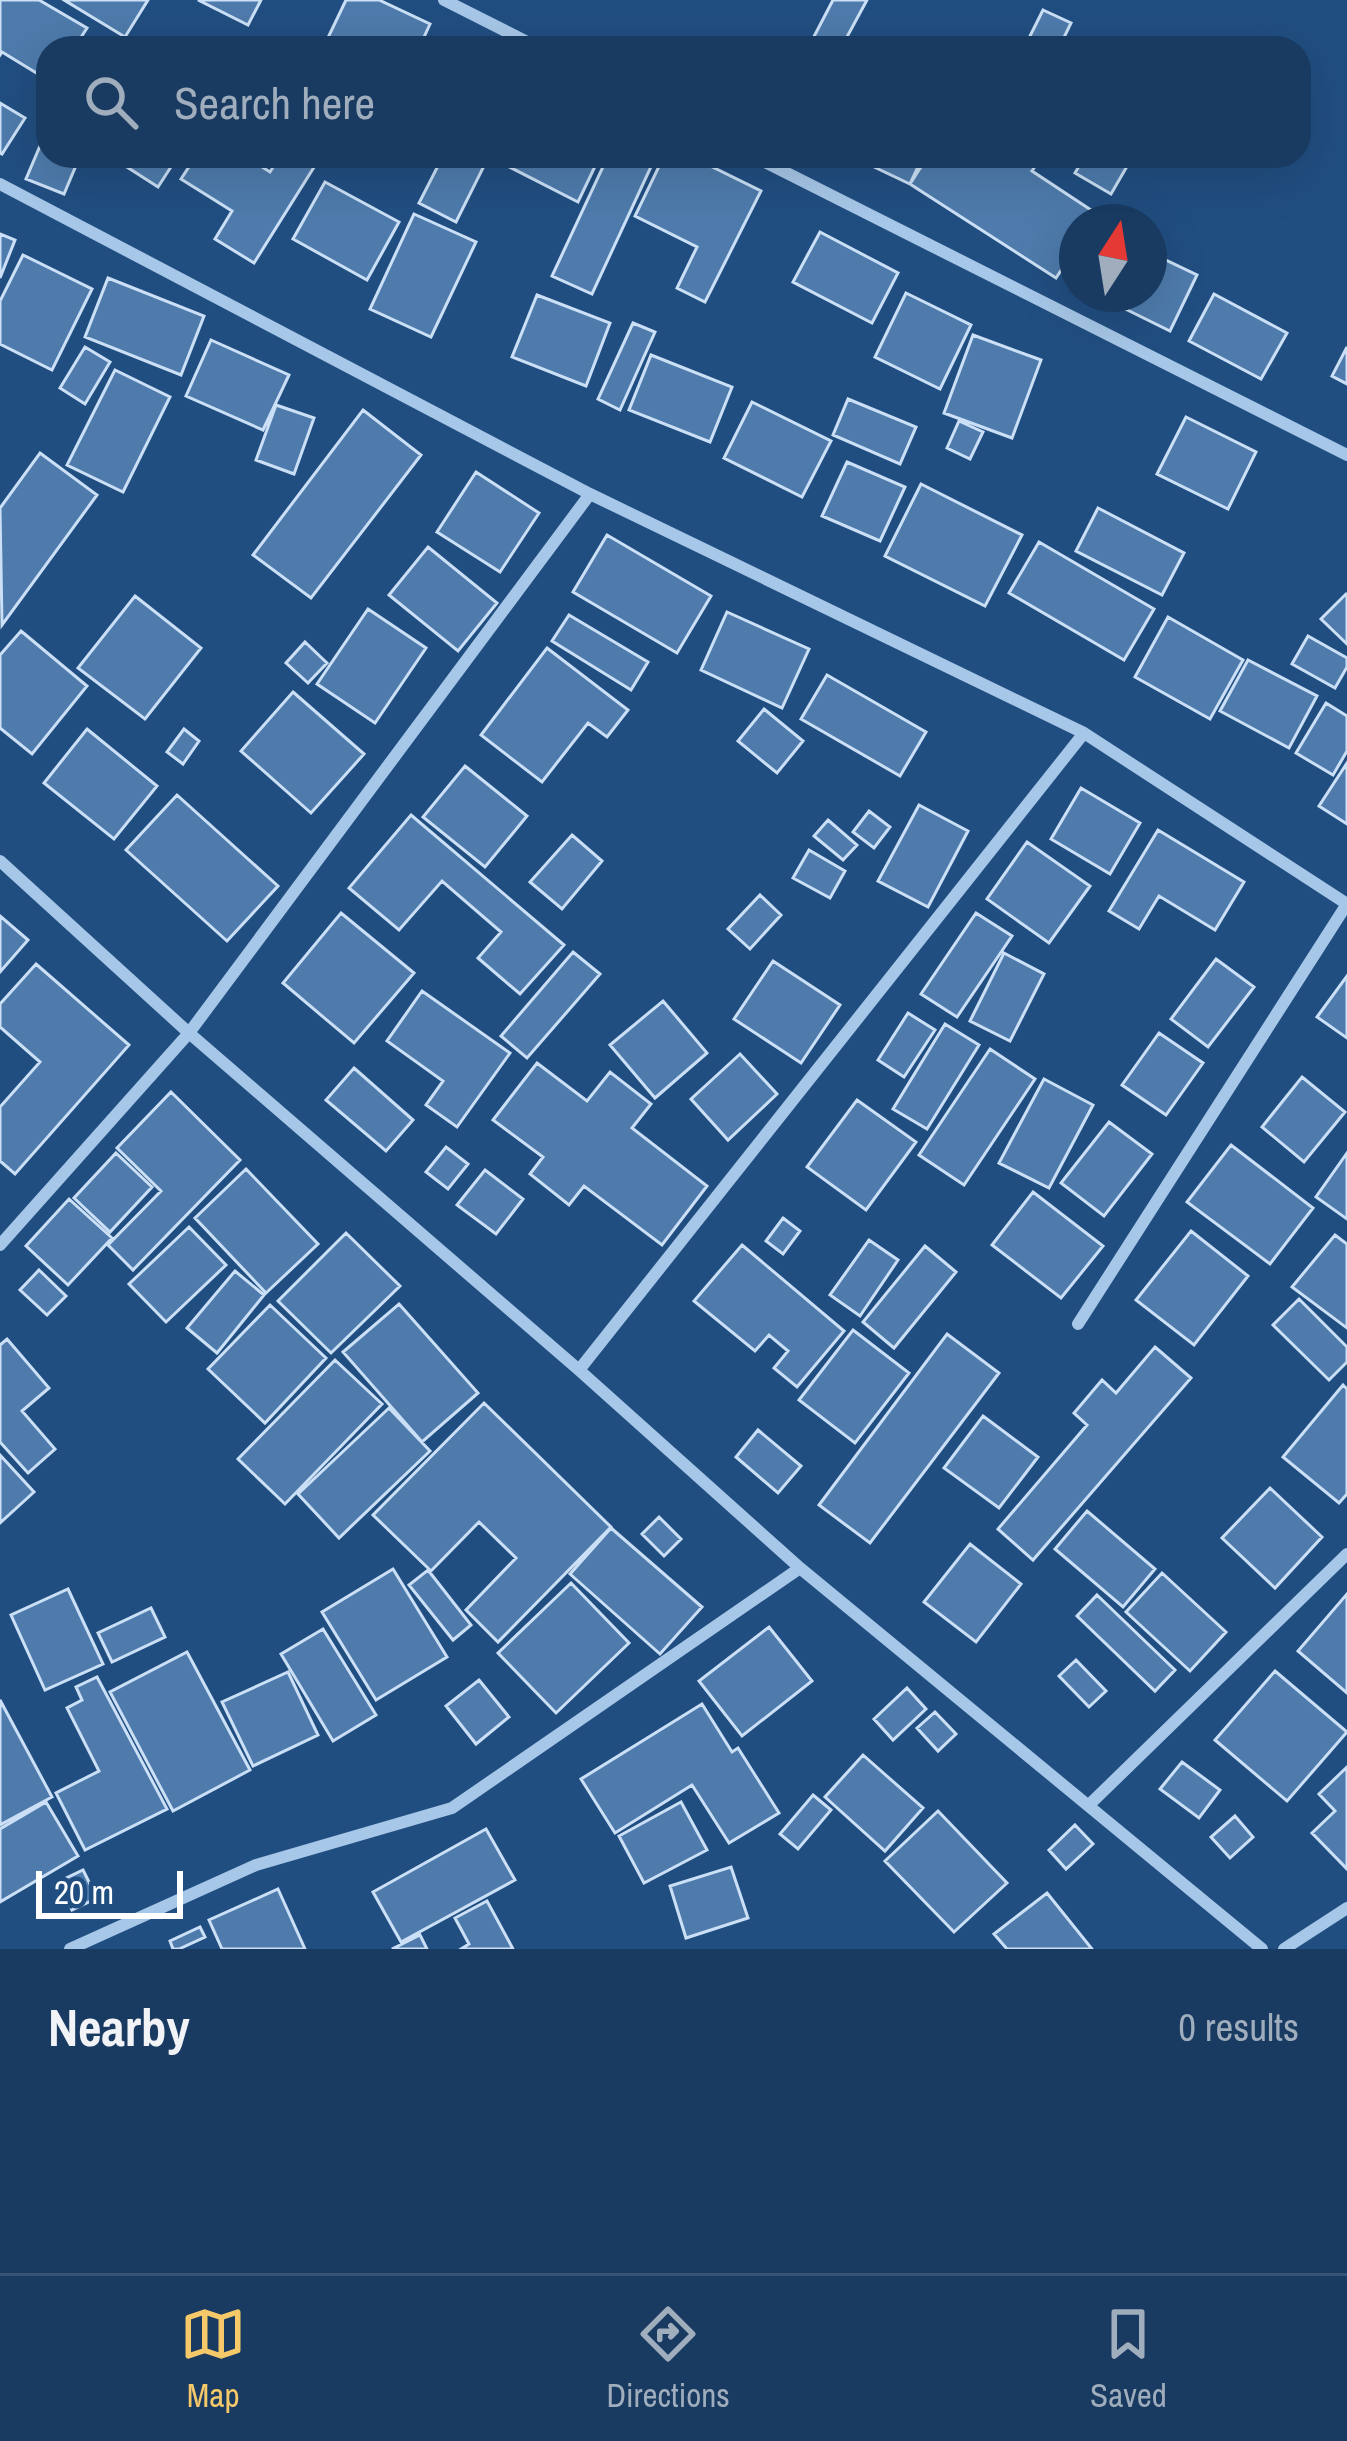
<!DOCTYPE html>
<html lang="en">
<head>
<meta charset="utf-8">
<style>
  :root { --surface:#193a61; --page:#26456a; --text:#f1f3f6; --muted:#9fadbd; --line:#375476; --accent:#f5c869 }
  body { margin:0; font-family:"Archivo Narrow",sans-serif; background:var(--page); color:var(--text) }
  .compass { position:absolute; left:1059px; top:204px; width:108px; height:108px; border-radius:50%; background:var(--surface); box-shadow:0 12px 48px #0002; rotate:12deg }
  .scale { position:absolute; left:36px; bottom:30px; width:147px; box-sizing:border-box; padding-left:12px; border:6px solid #fff; border-top:0; font-size:33px; line-height:42px; white-space:nowrap; color:#fff; -webkit-text-stroke:9px #214e81; paint-order:stroke }
  .list { margin:0; padding:0; list-style:none }
  h2 { display:flex; justify-content:space-between; align-items:center; height:156px; margin:0; padding:0 48px; font-size:51px }
  h2 small { font-size:39px; font-weight:400; color:var(--muted) }
  .icon { flex:none; width:66px; height:66px; fill:none; stroke:currentColor; stroke-width:2; stroke-linecap:round; stroke-linejoin:round }
  .map { position:relative; flex:none; width:1347px; height:1949px; overflow:hidden }
  .search { position:absolute; background:var(--surface); box-shadow:0 12px 48px #0002; left:36px; right:36px; top:36px; height:132px; display:flex; align-items:center; gap:30px; box-sizing:border-box; padding:0 42px; border-radius:36px; color:var(--muted); font-size:45px }
  .sheet { height:324px; background:var(--surface) }
  nav { display:flex; justify-content:space-around; align-items:center; box-sizing:border-box; height:168px; border-top:3px solid var(--line); background:var(--surface); font-size:33px; color:var(--muted) }
  nav a { display:grid; justify-items:center; gap:6px }
  nav .on { color:var(--accent) }
  .map>svg:first-child { display:block }
  .building { fill:#4e7bac; stroke:#cbe0f6; stroke-width:3 }
  .lines { fill:none; stroke-linecap:round; stroke-linejoin:round }
  .street { stroke:#a7c7e8; stroke-width:12 }
</style>
</head>
<body>
<div class="map">
<svg width="1347" height="1949" viewBox="0 0 1347 1949">
  <rect width="100%" height="100%" fill="#214e81"/>
  <path class="building" d="M 0,0 L 39,0 L 87,28 L 74,48 L 48,48 L 48,80 L 2,52 L 0,55 Z
    M 64,0 L 148,0 L 125,37 Z
    M 198,0 L 261,0 L 248,25 Z
    M 346,0 L 379,0 L 430,24 L 419,48 L 323,48 Z
    M 833,0 L 867,0 L 841,48 L 808,48 Z
    M 1043,10 L 1071,23 L 1059,48 L 1024,48 Z
    M 0,103 L 25,118 L 2,154 L 0,153 Z
    M 48,127 L 48,156 L 80,156 L 64,194 L 26,179 Z
    M 135,156 L 178,156 L 158,187 L 127,167 Z
    M 196,156 L 245,156 L 270,172 L 280,156 L 321,156 L 254,263 L 215,239 L 232,211 L 181,179 Z
    M 443,156 L 465,156 L 484,166 L 456,222 L 419,203 Z
    M 488,156 L 600,156 L 578,202 Z
    M 608,156 L 656,156 L 592,294 L 552,276 Z
    M 664,156 L 690,156 L 761,191 L 705,302 L 677,288 L 697,247 L 635,216 Z
    M 851,156 L 923,156 L 910,184 Z
    M 928,156 L 1042,156 L 1032,171 L 1097,214 L 1092,222 L 1077,222 L 1077,246 L 1056,278 L 910,184 Z
    M 1085,156 L 1133,156 L 1111,194 L 1075,173 Z
    M 325,182 L 399,222 L 367,280 L 293,239 Z
    M 414,214 L 476,242 L 431,337 L 370,309 Z
    M 820,232 L 898,273 L 872,323 L 793,282 Z
    M 0,234 L 15,240 L 0,278 Z
    M 1149,252 L 1197,275 L 1170,331 L 1095,294 L 1149,294 Z
    M 23,255 L 92,289 L 52,370 L 0,344 L 0,301 Z
    M 108,278 L 204,316 L 181,375 L 85,337 Z
    M 906,293 L 971,325 L 940,389 L 875,357 Z
    M 1214,294 L 1287,333 L 1261,379 L 1189,341 Z
    M 537,295 L 610,323 L 586,386 L 512,357 Z
    M 633,323 L 655,332 L 620,410 L 598,399 Z
    M 973,335 L 1041,360 L 1012,438 L 944,413 Z
    M 211,340 L 289,375 L 263,430 L 186,396 Z
    M 85,347 L 110,362 L 85,404 L 60,388 Z
    M 1347,347 L 1347,384 L 1332,376 Z
    M 651,355 L 732,387 L 710,442 L 629,410 Z
    M 115,370 L 170,397 L 123,492 L 67,465 Z
    M 848,399 L 916,427 L 900,464 L 833,435 Z
    M 752,402 L 831,441 L 802,497 L 724,458 Z
    M 276,405 L 314,418 L 294,474 L 256,460 Z
    M 363,410 L 421,455 L 311,598 L 253,555 Z
    M 1186,417 L 1256,452 L 1228,509 L 1157,474 Z
    M 959,421 L 983,432 L 970,459 L 947,448 Z
    M 40,453 L 97,495 L 2,625 L 0,508 Z
    M 847,462 L 905,487 L 880,541 L 822,516 Z
    M 476,472 L 539,513 L 500,572 L 437,532 Z
    M 921,484 L 1022,535 L 985,606 L 885,556 Z
    M 1098,508 L 1184,553 L 1162,595 L 1076,551 Z
    M 607,535 L 711,596 L 677,653 L 573,592 Z
    M 1039,542 L 1154,609 L 1124,660 L 1009,593 Z
    M 428,547 L 497,603 L 458,651 L 389,595 Z
    M 1346,594 L 1347,595 L 1347,644 L 1321,619 Z
    M 135,596 L 201,648 L 145,719 L 78,668 Z
    M 368,609 L 426,648 L 375,723 L 317,684 Z
    M 727,612 L 809,649 L 782,708 L 701,670 Z
    M 569,615 L 648,662 L 631,690 L 552,641 Z
    M 1168,617 L 1243,660 L 1210,719 L 1135,677 Z
    M 21,631 L 87,686 L 32,754 L 0,728 L 0,655 Z
    M 1308,636 L 1347,658 L 1347,667 L 1335,688 L 1292,664 Z
    M 305,642 L 327,663 L 308,683 L 286,663 Z
    M 547,648 L 628,710 L 607,737 L 588,723 L 542,782 L 481,735 Z
    M 1248,660 L 1317,696 L 1289,748 L 1220,711 Z
    M 827,675 L 926,732 L 900,776 L 801,719 Z
    M 293,692 L 364,754 L 311,813 L 241,751 Z
    M 1326,703 L 1347,716 L 1347,751 L 1333,775 L 1296,753 Z
    M 764,709 L 803,741 L 777,773 L 738,741 Z
    M 87,729 L 157,786 L 114,839 L 44,783 Z
    M 184,729 L 199,741 L 183,764 L 167,752 Z
    M 1347,763 L 1347,824 L 1319,806 Z
    M 465,766 L 527,816 L 485,867 L 423,817 Z
    M 1081,788 L 1140,823 L 1110,874 L 1051,839 Z
    M 177,795 L 278,886 L 227,941 L 126,850 Z
    M 919,805 L 968,831 L 928,907 L 878,881 Z
    M 869,811 L 890,827 L 874,848 L 853,832 Z
    M 411,815 L 564,945 L 520,994 L 478,958 L 501,932 L 442,881 L 399,930 L 349,888 Z
    M 828,820 L 857,845 L 843,860 L 814,836 Z
    M 1158,830 L 1244,882 L 1215,930 L 1159,896 L 1139,929 L 1109,911 Z
    M 572,835 L 602,861 L 562,909 L 530,882 Z
    M 1027,842 L 1090,886 L 1049,943 L 987,899 Z
    M 809,850 L 845,871 L 830,898 L 793,878 Z
    M 760,895 L 781,915 L 750,949 L 728,929 Z
    M 341,913 L 414,973 L 354,1043 L 283,983 Z
    M 976,913 L 1012,936 L 957,1017 L 921,994 Z
    M 0,916 L 28,940 L 0,972 Z
    M 573,952 L 600,974 L 527,1058 L 501,1036 Z
    M 1004,953 L 1044,974 L 1010,1041 L 970,1021 Z
    M 1216,959 L 1254,987 L 1208,1047 L 1171,1019 Z
    M 773,961 L 840,1005 L 801,1063 L 734,1019 Z
    M 36,964 L 129,1045 L 15,1174 L 0,1161 L 0,1107 L 40,1062 L 0,1027 L 0,1004 Z
    M 1347,976 L 1347,1038 L 1317,1017 Z
    M 422,991 L 510,1053 L 457,1127 L 426,1105 L 443,1081 L 387,1041 Z
    M 663,1001 L 707,1053 L 655,1098 L 610,1045 Z
    M 908,1013 L 935,1030 L 904,1077 L 878,1060 Z
    M 945,1024 L 979,1045 L 927,1129 L 893,1109 Z
    M 1159,1033 L 1203,1063 L 1166,1115 L 1122,1085 Z
    M 990,1049 L 1035,1079 L 964,1185 L 919,1155 Z
    M 740,1054 L 777,1094 L 728,1140 L 691,1099 Z
    M 537,1063 L 587,1101 L 610,1072 L 651,1104 L 632,1128 L 707,1186 L 662,1245 L 584,1186 L 569,1205 L 530,1174 L 543,1157 L 493,1120 Z
    M 354,1068 L 413,1120 L 386,1151 L 326,1100 Z
    M 1302,1077 L 1345,1112 L 1304,1162 L 1262,1127 Z
    M 1044,1079 L 1093,1105 L 1049,1188 L 999,1163 Z
    M 171,1092 L 240,1160 L 133,1270 L 108,1245 L 161,1191 L 117,1148 Z
    M 857,1100 L 916,1142 L 866,1210 L 807,1167 Z
    M 1109,1122 L 1152,1154 L 1104,1216 L 1061,1183 Z
    M 1231,1145 L 1313,1208 L 1270,1264 L 1187,1202 Z
    M 446,1147 L 468,1164 L 448,1189 L 426,1172 Z
    M 116,1153 L 152,1187 L 110,1232 L 74,1198 Z
    M 1347,1153 L 1347,1219 L 1316,1197 Z
    M 246,1169 L 318,1244 L 266,1293 L 195,1218 Z
    M 485,1170 L 523,1199 L 496,1234 L 457,1205 Z
    M 1033,1192 L 1103,1246 L 1061,1298 L 992,1245 Z
    M 69,1199 L 112,1238 L 68,1285 L 26,1246 Z
    M 783,1218 L 800,1231 L 783,1254 L 766,1241 Z
    M 189,1227 L 226,1265 L 166,1322 L 129,1284 Z
    M 1191,1231 L 1248,1276 L 1194,1345 L 1136,1300 Z
    M 346,1233 L 400,1286 L 331,1353 L 278,1301 Z
    M 1335,1235 L 1347,1244 L 1347,1328 L 1292,1287 Z
    M 869,1240 L 898,1260 L 860,1316 L 830,1295 Z
    M 742,1245 L 844,1331 L 797,1387 L 774,1368 L 788,1351 L 769,1335 L 755,1351 L 694,1301 Z
    M 925,1246 L 956,1272 L 894,1348 L 863,1322 Z
    M 39,1270 L 66,1296 L 47,1315 L 20,1290 Z
    M 235,1271 L 264,1295 L 217,1353 L 187,1328 Z
    M 1299,1299 L 1347,1347 L 1347,1362 L 1329,1380 L 1273,1325 Z
    M 399,1304 L 478,1393 L 422,1442 L 343,1352 Z
    M 270,1305 L 326,1358 L 265,1423 L 208,1369 Z
    M 853,1330 L 909,1373 L 855,1443 L 799,1400 Z
    M 947,1334 L 999,1373 L 870,1543 L 819,1505 Z
    M 7,1339 L 49,1388 L 22,1411 L 55,1449 L 28,1473 L 0,1442 L 0,1345 Z
    M 1155,1347 L 1191,1378 L 1033,1560 L 998,1529 L 1087,1425 L 1074,1413 L 1102,1380 L 1116,1393 Z
    M 335,1360 L 382,1404 L 285,1504 L 238,1459 Z
    M 1343,1385 L 1347,1389 L 1347,1494 L 1339,1503 L 1283,1457 Z
    M 484,1403 L 611,1527 L 498,1642 L 466,1610 L 516,1558 L 479,1522 L 431,1571 L 373,1515 Z
    M 389,1408 L 430,1451 L 339,1538 L 298,1494 Z
    M 983,1416 L 1038,1457 L 999,1508 L 944,1468 Z
    M 758,1430 L 801,1466 L 778,1493 L 736,1457 Z
    M 0,1455 L 34,1492 L 0,1523 Z
    M 1270,1488 L 1322,1537 L 1275,1588 L 1222,1538 Z
    M 1087,1511 L 1155,1569 L 1123,1607 L 1055,1549 Z
    M 659,1517 L 681,1539 L 664,1556 L 642,1534 Z
    M 611,1528 L 702,1607 L 660,1654 L 570,1574 Z
    M 970,1544 L 1021,1584 L 976,1642 L 924,1602 Z
    M 393,1569 L 447,1657 L 376,1700 L 322,1612 Z
    M 428,1570 L 471,1625 L 453,1640 L 409,1585 Z
    M 1162,1573 L 1226,1632 L 1190,1671 L 1126,1612 Z
    M 571,1583 L 629,1643 L 556,1713 L 498,1653 Z
    M 68,1589 L 103,1664 L 45,1690 L 11,1615 Z
    M 1347,1594 L 1347,1693 L 1298,1651 Z
    M 1097,1595 L 1175,1670 L 1155,1691 L 1077,1616 Z
    M 151,1608 L 165,1637 L 112,1662 L 98,1633 Z
    M 769,1627 L 812,1681 L 742,1736 L 699,1681 Z
    M 323,1629 L 376,1715 L 333,1741 L 281,1654 Z
    M 187,1652 L 250,1770 L 173,1811 L 110,1692 Z
    M 1076,1660 L 1106,1691 L 1089,1707 L 1059,1676 Z
    M 1275,1671 L 1347,1732 L 1287,1801 L 1215,1740 Z
    M 288,1672 L 318,1735 L 253,1766 L 222,1702 Z
    M 97,1677 L 167,1809 L 85,1850 L 56,1793 L 99,1771 L 67,1708 L 82,1700 L 76,1687 Z
    M 479,1680 L 509,1717 L 476,1744 L 446,1706 Z
    M 907,1688 L 926,1709 L 893,1740 L 874,1719 Z
    M 0,1700 L 52,1797 L 0,1825 Z
    M 702,1704 L 732,1752 L 738,1748 L 779,1813 L 729,1843 L 692,1785 L 615,1833 L 581,1779 Z
    M 935,1712 L 956,1734 L 938,1751 L 917,1728 Z
    M 863,1755 L 923,1808 L 885,1851 L 825,1797 Z
    M 1182,1762 L 1220,1790 L 1199,1818 L 1160,1789 Z
    M 1347,1767 L 1347,1869 L 1312,1833 L 1335,1811 L 1319,1794 Z
    M 813,1795 L 831,1810 L 798,1849 L 780,1834 Z
    M 46,1802 L 78,1856 L 0,1902 L 0,1829 Z
    M 681,1802 L 707,1850 L 644,1883 L 619,1836 Z
    M 938,1811 L 1007,1883 L 954,1932 L 885,1861 Z
    M 1235,1816 L 1253,1837 L 1230,1858 L 1211,1837 Z
    M 1075,1825 L 1093,1844 L 1066,1869 L 1049,1850 Z
    M 486,1829 L 515,1880 L 401,1942 L 373,1892 Z
    M 731,1867 L 748,1918 L 686,1938 L 670,1886 Z
    M 83,1870 L 97,1898 L 72,1910 L 58,1882 Z
    M 278,1889 L 305,1949 L 222,1949 L 209,1920 Z
    M 1047,1893 L 1092,1949 L 1007,1949 L 994,1934 Z
    M 487,1901 L 513,1949 L 461,1949 L 469,1944 L 455,1918 Z
    M 200,1927 L 205,1937 L 179,1949 L 173,1949 L 170,1941 Z
    M 420,1935 L 427,1949 L 392,1949 Z"/>
  <g class="lines">
    <path class="street" d="M 444,0 L 539,48
      M 753,156 L 1347,455
      M 0,184 L 590,494 L 1084,733 L 1347,904
      M 0,861 L 189,1033 L 579,1370 L 800,1568 L 1262,1949
      M 0,1245 L 189,1033 L 590,494
      M 1078,1324 L 1347,904
      M 579,1370 L 1084,733
      M 1089,1805 L 1347,1554
      M 70,1949 L 256,1865 L 452,1808 L 800,1568
      M 1284,1949 L 1347,1908"/>
  </g>
</svg>
<svg class="compass" viewBox="-18 -18 36 36"><path d="M0-13l5 13h-10z" fill="#e53935"/><path d="M0 13l5-13h-10z" fill="#9fadbd"/></svg>
<div class="scale">20 m</div>
<div class="search"><svg class="icon" aria-label="search" viewBox="0 0 24 24"><circle cx="10" cy="10" r="6"/><path d="M15 15l6 6"/></svg>Search here</div>
</div>
<section class="sheet">
<h2>Nearby<small>0 results</small></h2>
<ul class="list">
</ul>
</section>
<nav>
<a class="on"><svg class="icon" aria-label="map" viewBox="0 0 24 24"><path d="M3 6l6-2 6 2 6-2v14l-6 2-6-2-6 2zM9 4v14M15 6v14"/></svg>Map</a>
<a><svg class="icon" aria-label="directions" viewBox="0 0 24 24"><path d="M12 3l9 9-9 9-9-9zM9 14v-3h6M13 9l2 2-2 2"/></svg>Directions</a>
<a><svg class="icon" aria-label="saved" viewBox="0 0 24 24"><path d="M7 4h10v16l-5-4-5 4z"/></svg>Saved</a>
</nav>
</body>
</html>
